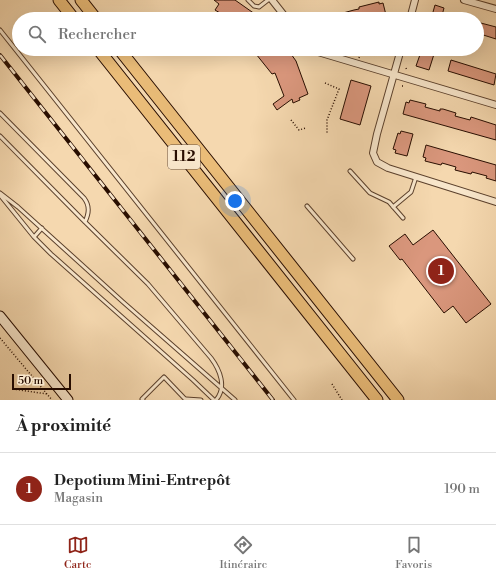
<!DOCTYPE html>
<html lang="fr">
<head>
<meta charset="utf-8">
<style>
  :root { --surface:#fff; --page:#f2f2f2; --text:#222; --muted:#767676; --line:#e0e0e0; --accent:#8f2418 }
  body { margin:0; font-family:"Libre Bodoni",serif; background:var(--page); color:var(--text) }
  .scale { position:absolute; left:12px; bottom:10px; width:59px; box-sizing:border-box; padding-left:4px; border:2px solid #280d00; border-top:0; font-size:11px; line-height:14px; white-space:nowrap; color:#280d00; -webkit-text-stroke:3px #f8e6cb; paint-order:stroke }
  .you { position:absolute; left:235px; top:201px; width:14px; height:14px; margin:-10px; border:3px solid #fff; border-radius:50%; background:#1a73e8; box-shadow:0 0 0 6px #1a73e833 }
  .badge { display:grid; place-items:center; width:26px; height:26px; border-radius:50%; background:var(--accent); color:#fff; font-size:13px; font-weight:700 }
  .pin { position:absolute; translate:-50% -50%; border:2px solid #fff; box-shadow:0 1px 4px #0006 }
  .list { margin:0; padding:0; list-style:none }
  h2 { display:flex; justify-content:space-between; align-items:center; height:52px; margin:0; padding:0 16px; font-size:17px }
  h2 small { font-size:13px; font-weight:400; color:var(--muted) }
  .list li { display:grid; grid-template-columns:26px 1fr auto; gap:12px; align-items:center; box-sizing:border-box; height:72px; padding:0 16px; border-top:1px solid var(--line) }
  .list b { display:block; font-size:15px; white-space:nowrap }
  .list p { margin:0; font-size:13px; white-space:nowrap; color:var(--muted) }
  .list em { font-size:13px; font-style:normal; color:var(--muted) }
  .icon { flex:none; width:22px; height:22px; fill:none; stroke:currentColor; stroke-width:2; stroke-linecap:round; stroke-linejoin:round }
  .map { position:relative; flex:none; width:496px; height:400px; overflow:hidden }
  .search { position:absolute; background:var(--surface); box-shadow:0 4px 16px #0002; left:12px; right:12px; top:12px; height:44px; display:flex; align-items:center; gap:10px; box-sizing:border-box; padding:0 14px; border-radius:22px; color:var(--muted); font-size:15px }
  .sheet { height:124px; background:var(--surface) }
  nav { display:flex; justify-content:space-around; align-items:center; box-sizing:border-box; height:56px; border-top:1px solid var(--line); background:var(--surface); font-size:11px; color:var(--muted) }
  nav a { display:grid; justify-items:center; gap:2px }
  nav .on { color:var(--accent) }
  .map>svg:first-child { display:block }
  .building { fill:#da977d; stroke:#280d00 }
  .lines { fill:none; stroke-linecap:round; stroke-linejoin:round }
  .lane-casing { stroke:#5b402c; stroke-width:5 }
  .street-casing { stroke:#5b402c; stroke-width:8 }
  .secondary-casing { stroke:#280d00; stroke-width:11 }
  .highway-casing { stroke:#280d00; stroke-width:13 }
  .path { stroke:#280d00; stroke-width:1.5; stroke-dasharray:1 2; stroke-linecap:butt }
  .lane { stroke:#f8e6cb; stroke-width:3 }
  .street { stroke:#f8e6cb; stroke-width:6 }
  .secondary { stroke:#f8e6cb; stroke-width:9 }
  .highway { stroke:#eabc78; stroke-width:11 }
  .rail-casing { stroke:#280d00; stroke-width:4 }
  .rail { stroke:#f8e6cb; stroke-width:2.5; stroke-dasharray:8; stroke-linecap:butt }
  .labels { text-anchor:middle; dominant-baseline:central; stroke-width:4; stroke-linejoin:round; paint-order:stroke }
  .shield { fill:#f8e6cb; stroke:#664e3d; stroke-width:1 }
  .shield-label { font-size:14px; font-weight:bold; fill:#280d00 }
</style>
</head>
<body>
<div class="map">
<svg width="496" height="400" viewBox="0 0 496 400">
  <rect width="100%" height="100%" fill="#f5d8af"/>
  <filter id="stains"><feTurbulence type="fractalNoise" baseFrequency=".005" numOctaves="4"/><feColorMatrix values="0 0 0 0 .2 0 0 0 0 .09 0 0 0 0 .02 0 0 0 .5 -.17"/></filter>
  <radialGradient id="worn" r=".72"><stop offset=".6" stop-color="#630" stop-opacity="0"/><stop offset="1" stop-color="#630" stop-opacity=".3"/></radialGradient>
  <path class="building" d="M 214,0 L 235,0 L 262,19 L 212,19 L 220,13 L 215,10 L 219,4 Z
    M 379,2 L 379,4 L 383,3 L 387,19 L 344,19 L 343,13 L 354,10 L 359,9 L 359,7 Z
    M 435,5 L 444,8 L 441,19 L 431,19 Z
    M 477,22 L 496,27 L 496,39 L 477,33 Z
    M 252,49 L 281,49 L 286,54 L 287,53 L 289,56 L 291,54 L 296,61 L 308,94 L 299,98 L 300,100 L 293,103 L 292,99 L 277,110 L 273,104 L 284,96 L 275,73 L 272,74 Z
    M 422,49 L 435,51 L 429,70 L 416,66 Z
    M 451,60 L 496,74 L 494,85 L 448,71 Z
    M 351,80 L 371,86 L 360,125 L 340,119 Z
    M 410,100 L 426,104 L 425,107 L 440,111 L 440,109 L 443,109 L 456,113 L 455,116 L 470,120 L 471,117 L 496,125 L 496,140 L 403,114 L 406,102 L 409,103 Z
    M 401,131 L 413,134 L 407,156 L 395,153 L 396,150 L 393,149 L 398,133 L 400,134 Z
    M 426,145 L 496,165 L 496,181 L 486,178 L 487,176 L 472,172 L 471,174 L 455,170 L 456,167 L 442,163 L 441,165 L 425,161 L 426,158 L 423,157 Z
    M 433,230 L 491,304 L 466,323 L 453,306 L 444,313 L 402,259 L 400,260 L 389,246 L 405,234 L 413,245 Z"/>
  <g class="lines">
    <g class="lane-casing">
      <path id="lane" d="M 248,0 L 254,6 L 259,7 L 268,0
        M 0,30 L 294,400
        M 0,113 L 84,198 C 90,206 89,213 85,222
        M 0,136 L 82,219 L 148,284 L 211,358 C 220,370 227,387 216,400
        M 350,171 L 370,193 L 389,202 L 403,218
        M 0,193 L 18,207 L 123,302 L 235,400
        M 0,195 L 34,237 L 51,254 L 193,380 L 214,400
        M 307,206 L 353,259
        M 393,207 L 411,192 L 416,177
        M 34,237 L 42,228
        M 186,399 L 201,400
        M 143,400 L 142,399 L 164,377 L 186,400"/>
    </g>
    <g class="street-casing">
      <path id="street" d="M 272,0 L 287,19
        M 464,0 L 496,9
        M 410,19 L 415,0
        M 314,49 L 318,52 L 496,105
        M 401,49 L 377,134 L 373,153 L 377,162 L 388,168 L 496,202"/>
    </g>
    <g class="secondary-casing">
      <path id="secondary" d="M 0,316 L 68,400"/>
    </g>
    <g class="highway-casing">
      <path id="highway" d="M 59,0 L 74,19
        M 81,0 L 96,19
        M 98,49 L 377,400
        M 119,49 L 398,400"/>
    </g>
    <path class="path" d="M 359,58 L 363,49
      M 406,68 L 407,70
      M 325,83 L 339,89 L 327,120 L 327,133
      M 402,86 L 403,86
      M 291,120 L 299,130 L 306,128
      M 0,338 L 52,400
      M 332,384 L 342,400
      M 13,389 L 47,394"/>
    <use href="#lane" class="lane"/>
    <use href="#street" class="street"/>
    <use href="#secondary" class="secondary"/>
    <use href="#highway" class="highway"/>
    <g class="rail-casing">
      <path id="rail" d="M 0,55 L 273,400"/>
    </g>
    <use href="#rail" class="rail"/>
  </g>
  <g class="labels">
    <rect class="shield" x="168" y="145" width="32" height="24" rx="3"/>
    <g class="shield-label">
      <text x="184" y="157">112</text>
    </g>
  </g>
  <rect width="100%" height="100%" filter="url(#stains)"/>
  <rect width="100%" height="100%" fill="url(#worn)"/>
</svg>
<div class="scale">50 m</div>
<div class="you"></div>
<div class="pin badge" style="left:441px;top:271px">1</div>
<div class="search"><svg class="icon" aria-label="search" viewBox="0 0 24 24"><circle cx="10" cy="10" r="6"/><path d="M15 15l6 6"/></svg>Rechercher</div>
</div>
<section class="sheet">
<h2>À proximité<small></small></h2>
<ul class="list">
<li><span class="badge">1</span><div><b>Depotium Mini-Entrepôt</b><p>Magasin</p></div><em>190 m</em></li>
</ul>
</section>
<nav>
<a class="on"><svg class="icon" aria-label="map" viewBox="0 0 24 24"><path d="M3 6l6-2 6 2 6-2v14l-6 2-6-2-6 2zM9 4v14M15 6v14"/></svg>Carte</a>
<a><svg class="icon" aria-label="directions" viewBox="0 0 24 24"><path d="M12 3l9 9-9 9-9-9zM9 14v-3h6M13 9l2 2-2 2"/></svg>Itinéraire</a>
<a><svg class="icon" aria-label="saved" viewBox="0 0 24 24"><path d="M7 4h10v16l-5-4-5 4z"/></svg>Favoris</a>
</nav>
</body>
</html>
